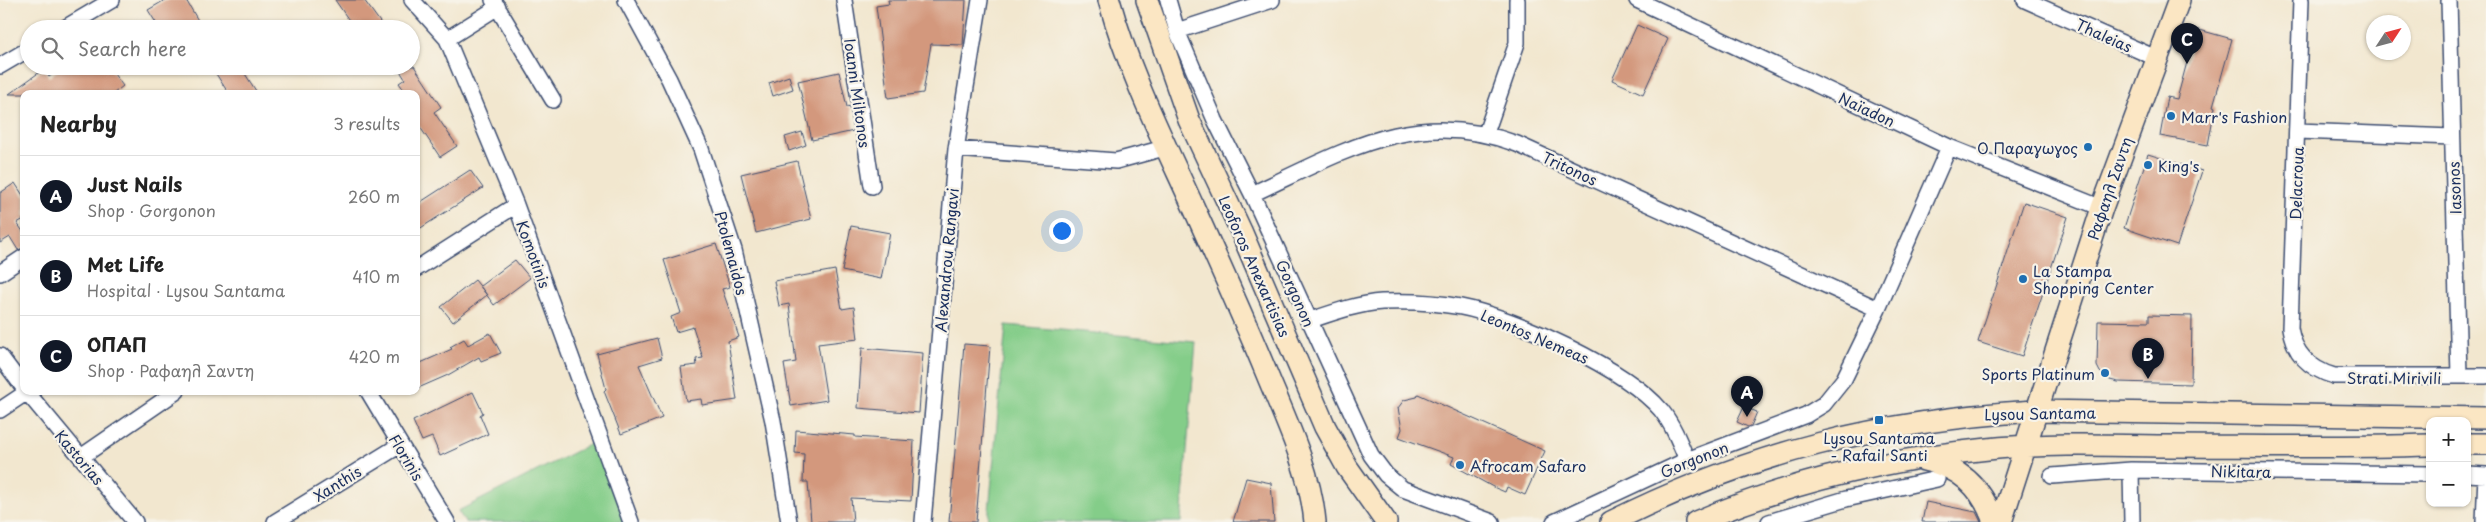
<!DOCTYPE html>
<html lang="en">
<head>
<meta charset="utf-8">
<style>
  :root { --surface:#fff; --page:#f6f6f6; --text:#222; --muted:#767676; --line:#e0e0e0; --accent:#111827 }
  body { margin:0; font-family:"Playpen Sans",sans-serif; background:var(--page); color:var(--text) }
  .controls { position:absolute; right:15px; bottom:15px; display:grid; overflow:hidden; border-radius:10px; box-shadow:0 1px 4px #0004 }
  .controls button { width:45px; height:45px; display:grid; place-items:center; padding:0; border:0; border-bottom:1px solid var(--line); background:var(--surface); color:var(--text); font:25px sans-serif }
  .compass { position:absolute; left:2366px; top:15px; width:45px; height:45px; border-radius:50%; background:var(--surface); box-shadow:0 1px 4px #0004; rotate:54deg }
  .you { position:absolute; left:1061px; top:230px; width:18px; height:18px; margin:-12px; border:4px solid #fff; border-radius:50%; background:#1a73e8; box-shadow:0 0 0 8px #1a73e833 }
  .badge { display:grid; place-items:center; width:32px; height:32px; border-radius:50%; background:var(--accent); color:#fff; font-size:16px; font-weight:700 }
  .pin { position:absolute; translate:-50% -41px; filter:drop-shadow(0 1px 2px #0008) }
  .pin::after { content:''; position:absolute; top:26px; width:18px; height:15px; background:inherit; clip-path:polygon(0 0,100% 0,50% 100%) }
  .list { margin:0; padding:0; list-style:none }
  h2 { display:flex; justify-content:space-between; align-items:center; height:65px; margin:0; padding:0 20px; font-size:21px }
  h2 small { font-size:16px; font-weight:400; color:var(--muted) }
  .list li { display:grid; grid-template-columns:32px 1fr auto; gap:15px; align-items:center; box-sizing:border-box; height:80px; padding:0 20px; border-top:1px solid var(--line) }
  .list b { display:block; font-size:19px; white-space:nowrap }
  .list p { margin:0; font-size:16px; white-space:nowrap; color:var(--muted) }
  .list em { font-size:16px; font-style:normal; color:var(--muted) }
  .icon { flex:none; width:28px; height:28px; fill:none; stroke:currentColor; stroke-width:2; stroke-linecap:round; stroke-linejoin:round }
  .map { position:relative; flex:none; width:2486px; height:522px; overflow:hidden }
  .search { position:absolute; background:var(--surface); box-shadow:0 1px 4px #0004; left:20px; top:20px; width:400px; height:55px; display:flex; align-items:center; gap:12px; box-sizing:border-box; padding:0 18px; border-radius:28px; color:var(--muted); font-size:19px }
  .panel { position:absolute; background:var(--surface); box-shadow:0 1px 4px #0004; left:20px; top:90px; width:400px; height:305px; border-radius:10px }
  .map>svg:first-child { display:block }
  .green { fill:#84cd89; stroke:#507e74 }
  .building { fill:#d3987d }
  .lines { fill:none; stroke-linecap:round; stroke-linejoin:round }
  .street-casing { stroke:#3b4b6f; stroke-width:18 }
  .secondary-casing { stroke:#3b4b6f; stroke-width:24 }
  .street { stroke:#fff; stroke-width:15 }
  .secondary { stroke:#fbe6c3; stroke-width:21 }
  .poi-dot { fill:#1f6fb2; stroke:#f7f3e8; stroke-width:2 }
  .labels { text-anchor:middle; dominant-baseline:central; stroke-width:4.5; stroke-linejoin:round; paint-order:stroke }
  .street-label { font-size:15px; fill:#1b2f5e; stroke:#f7f3e8 }
  .poi-label { font-size:15px; fill:#1b2f5e; stroke:#f7f3e8; text-anchor:start }
</style>
</head>
<body>
<div class="map">
<svg width="2486" height="522" viewBox="0 0 2486 522">
  <rect width="100%" height="100%" fill="#f7f3e8"/>
  <filter id="ink" filterUnits="userSpaceOnUse"><feTurbulence type="fractalNoise" baseFrequency=".02" numOctaves="2"/><feDisplacementMap in="SourceGraphic" scale="10" xChannelSelector="R" yChannelSelector="G"/><feConvolveMatrix kernelMatrix="1 2 1 2 8 2 1 2 1" color-interpolation-filters="sRGB"/></filter>
  <filter id="wash" filterUnits="userSpaceOnUse"><feTurbulence type="fractalNoise" baseFrequency=".0096" numOctaves="4" result="noise"/><feDisplacementMap in="SourceGraphic" scale="20" xChannelSelector="R" yChannelSelector="G"/><feGaussianBlur stdDeviation="1.12" result="paint"/><feColorMatrix in="noise" values="0 0 0 0 0 0 0 0 0 0 0 0 0 0 0 0 0 1.4 0 .05"/><feComposite in="paint" operator="in"/></filter>
  <g filter="url(#wash)">
    <rect width="100%" height="100%" fill="#f2e7cf"/>
    <path class="green" d="M 1006,325 L 1196,342 L 1181,522 L 988,522 Z
      M 600,439 L 632,522 L 465,522 L 458,511 Z"/>
    <g id="blocks">
      <path class="building" d="M 165,0 L 186,0 L 203,29 L 160,29 L 148,10 Z
        M 335,0 L 364,0 L 385,29 L 355,29 Z
        M 888,0 L 966,0 L 963,45 L 931,44 L 923,93 L 888,98 L 876,6 L 889,4 Z
        M 1637,25 L 1668,39 L 1643,94 L 1612,80 Z
        M 2196,29 L 2232,39 L 2213,106 L 2215,107 L 2208,145 L 2160,136 L 2167,97 L 2177,99 Z
        M 63,66 L 108,66 L 123,86 L 113,94 L 9,94 L 44,69 L 49,77 Z
        M 211,66 L 240,66 L 258,94 L 229,94 Z
        M 397,66 L 414,66 L 441,107 L 434,112 L 457,146 L 440,157 L 416,121 L 416,94 L 407,94 L 399,83 L 405,79 Z
        M 839,72 L 847,107 L 850,106 L 854,131 L 812,140 L 798,81 Z
        M 789,76 L 793,89 L 773,96 L 769,83 Z
        M 802,132 L 806,145 L 789,151 L 785,137 Z
        M 2148,154 L 2202,171 L 2177,246 L 2124,228 Z
        M 797,161 L 811,219 L 756,233 L 741,174 Z
        M 470,170 L 483,188 L 416,231 L 416,205 Z
        M 15,183 L 24,197 L 24,219 L 17,223 L 24,233 L 24,248 L 18,250 L 10,237 L 0,243 L 0,193 Z
        M 2024,202 L 2068,217 L 2022,356 L 1978,342 Z
        M 851,226 L 890,233 L 881,279 L 842,271 Z
        M 716,244 L 730,287 L 722,289 L 739,337 L 728,341 L 737,400 L 702,405 L 701,399 L 686,401 L 681,367 L 697,365 L 696,359 L 703,358 L 693,327 L 676,332 L 671,317 L 681,313 L 664,260 Z
        M 515,260 L 530,278 L 494,305 L 480,286 Z
        M 835,270 L 842,309 L 854,307 L 858,339 L 818,344 L 827,400 L 791,406 L 784,364 L 796,362 L 789,304 L 779,306 L 774,281 Z
        M 475,280 L 487,295 L 453,322 L 441,307 Z
        M 2149,315 L 2192,316 L 2191,384 L 2118,382 L 2110,380 L 2100,372 L 2097,366 L 2098,321 L 2149,322 Z
        M 490,333 L 501,353 L 481,361 L 479,357 L 448,375 L 416,389 L 416,365 L 452,349 L 450,347 L 464,339 L 468,345 Z
        M 657,338 L 662,358 L 639,365 L 662,418 L 621,434 L 604,391 L 606,389 L 597,354 Z
        M 964,344 L 990,346 L 976,522 L 949,522 Z
        M 862,348 L 923,353 L 919,413 L 858,408 Z
        M 473,392 L 483,413 L 480,415 L 488,434 L 440,456 L 432,437 L 422,441 L 413,421 Z
        M 1418,394 L 1545,451 L 1525,495 L 1507,487 L 1505,492 L 1493,487 L 1451,464 L 1454,457 L 1399,437 L 1402,429 L 1398,408 L 1404,400 L 1417,397 Z
        M 1744,407 L 1757,412 L 1751,426 L 1748,427 L 1737,422 Z
        M 796,430 L 855,435 L 855,437 L 914,441 L 911,501 L 851,498 L 853,522 L 811,522 L 808,482 L 803,482 L 804,454 L 795,453 Z
        M 1246,478 L 1271,483 L 1274,522 L 1233,522 Z
        M 1926,502 L 1976,512 L 1981,522 L 1922,522 Z"/>
    </g>
  </g>
  <g filter="url(#ink)">
    <use href="#blocks" fill-opacity="0" stroke="#3b4b6f" stroke-width="1"/>
    <g class="lines">
      <g class="street-casing">
        <path id="street" d="M 412,0 L 447,39 L 516,205 L 631,522
          M 493,0 L 553,100
          M 626,0 L 669,79 L 701,149 L 734,250 L 773,421 L 789,522
          M 844,0 L 872,186
          M 1168,0 L 1177,31 L 1215,120 L 1252,194 L 1371,455 L 1386,475 L 1403,489 L 1492,522
          M 1637,0 L 1949,147 L 2102,208
          M 2025,0 L 2156,58
          M 2301,0 L 2290,328 C 2294,354 2310,369 2334,376 L 2486,376
          M 2449,0 L 2459,376
          M 63,29 L 112,0
          M 1177,31 L 1272,0
          M 447,39 L 498,7
          M 0,66 L 29,49
          M 2298,131 L 2452,137
          M 1486,133 L 1517,43 L 1517,0
          M 956,149 L 1116,161 L 1164,148
          M 1252,194 C 1343,152 1414,106 1517,144 L 1878,309
          M 416,269 L 516,205
          M 0,273 L 24,257
          M 1308,321 C 1332,313 1356,304 1382,302 C 1408,301 1435,302 1461,307 C 1514,317 1626,369 1661,410 C 1673,425 1680,443 1687,460
          M 0,356 L 24,388
          M 26,391 L 135,522
          M 368,391 L 447,522
          M 0,410 L 27,392
          M 81,457 L 177,391
          M 2131,470 L 2132,522
          M 2467,474 L 2486,475 L 2484,522
          M 2052,476 L 2131,470 L 2430,474
          M 275,522 L 400,445
          M 923,522 L 956,149 L 980,0
          M 1554,522 L 1687,460 L 1806,415 L 1824,404 L 1844,379 L 1878,309 L 1949,147
          M 1769,522 L 1846,499 L 1937,479"/>
      </g>
      <g class="secondary-casing">
        <path id="secondary" d="M 1109,0 C 1129,72 1162,138 1193,206 C 1218,261 1243,316 1266,372 C 1286,421 1310,469 1315,522
          M 1147,0 L 1189,120 L 1241,231 L 1325,427 L 1347,467 L 1386,522
          M 2467,444 L 2486,444
          M 1924,460 C 1960,467 1982,487 1994,522
          M 1611,522 C 1749,453 1882,420 2035,411 L 2486,418
          M 1696,522 C 1790,482 1887,459 1988,449 C 2047,443 2106,445 2165,446 C 2253,446 2342,448 2430,445
          M 2001,522 L 2102,208 L 2179,0"/>
      </g>
      <use href="#street" class="street"/>
      <use href="#secondary" class="secondary"/>
    </g>
  </g>
  <g class="poi-dot">
    <circle cx="2171" cy="116" r="5"/>
    <circle cx="2088" cy="147" r="5"/>
    <circle cx="2148" cy="165" r="5"/>
    <circle cx="2023" cy="279" r="5"/>
    <circle cx="2105" cy="373" r="5"/>
    <rect x="1874" y="415" width="10" height="10" rx="2.5"/>
    <circle cx="1460" cy="465" r="5"/>
  </g>
  <g class="labels">
    <g class="street-label">
      <text transform="translate(2104 35) rotate(24)">Thaleias</text>
      <text transform="translate(858 93) rotate(82)">Ioanni Miltonos</text>
      <text transform="translate(1867 109) rotate(25)">Naïadon</text>
      <text transform="translate(1570 168) rotate(25)">Tritonos</text>
      <text transform="translate(2296 183) rotate(-88)">Delacroua</text>
      <text transform="translate(2109 188) rotate(-71)">Ραφαηλ Σαντη</text>
      <text transform="translate(2454 188) rotate(-92)">Iasonos</text>
      <text transform="translate(732 253) rotate(75)">Ptolemaidos</text>
      <text transform="translate(534 254) rotate(70)">Komotinis</text>
      <text transform="translate(946 260) rotate(-85)">Alexandrou Rangavi</text>
      <text transform="translate(1255 266) rotate(66)">Leoforos Anexartisias</text>
      <text transform="translate(1296 293) rotate(66)">Gorgonon</text>
      <text transform="translate(1535 336) rotate(23)">Leontos Nemeas</text>
      <text x="2394" y="377">Strati Mirivili</text>
      <text transform="translate(2040 413) rotate(-1)">Lysou Santama</text>
      <text transform="translate(80 457) rotate(50)">Kastorias</text>
      <text transform="translate(407 457) rotate(59)">Florinis</text>
      <text transform="translate(1694 459) rotate(-22)">Gorgonon</text>
      <text transform="translate(2241 471) rotate(1)">Nikitara</text>
      <text transform="translate(337 483) rotate(-32)">Xanthis</text>
    </g>
    <g class="poi-label">
      <text x="2181" y="116">Marr's Fashion</text>
      <text x="2078" y="147" text-anchor="end">Ο Παραγωγος</text>
      <text x="2158" y="165">King's</text>
      <text x="2033" y="270">La Stampa<tspan x="2033" dy="17">Shopping Center</tspan></text>
      <text x="2095" y="373" text-anchor="end">Sports Platinum</text>
      <text x="1879" y="437" text-anchor="middle">Lysou Santama<tspan x="1879" dy="17">- Rafail Santi</tspan></text>
      <text x="1470" y="465">Afrocam Safaro</text>
    </g>
  </g>
</svg>
<div class="controls">
<button>+</button>
<button>−</button>
</div>
<svg class="compass" viewBox="-18 -18 36 36"><path d="M0-13l5 13h-10z" fill="#e53935"/><path d="M0 13l5-13h-10z" fill="#767676"/></svg>
<div class="you"></div>
<div class="pin badge" style="left:1747px;top:417px">A</div>
<div class="pin badge" style="left:2148px;top:379px">B</div>
<div class="pin badge" style="left:2187px;top:64px">C</div>
<div class="search"><svg class="icon" aria-label="search" viewBox="0 0 24 24"><circle cx="10" cy="10" r="6"/><path d="M15 15l6 6"/></svg>Search here</div>
<section class="panel">
<h2>Nearby<small>3 results</small></h2>
<ul class="list">
<li><span class="badge">A</span><div><b>Just Nails</b><p>Shop · Gorgonon</p></div><em>260 m</em></li>
<li><span class="badge">B</span><div><b>Met Life</b><p>Hospital · Lysou Santama</p></div><em>410 m</em></li>
<li><span class="badge">C</span><div><b>ΟΠΑΠ</b><p>Shop · Ραφαηλ Σαντη</p></div><em>420 m</em></li>
</ul>
</section>
</div>
</body>
</html>
